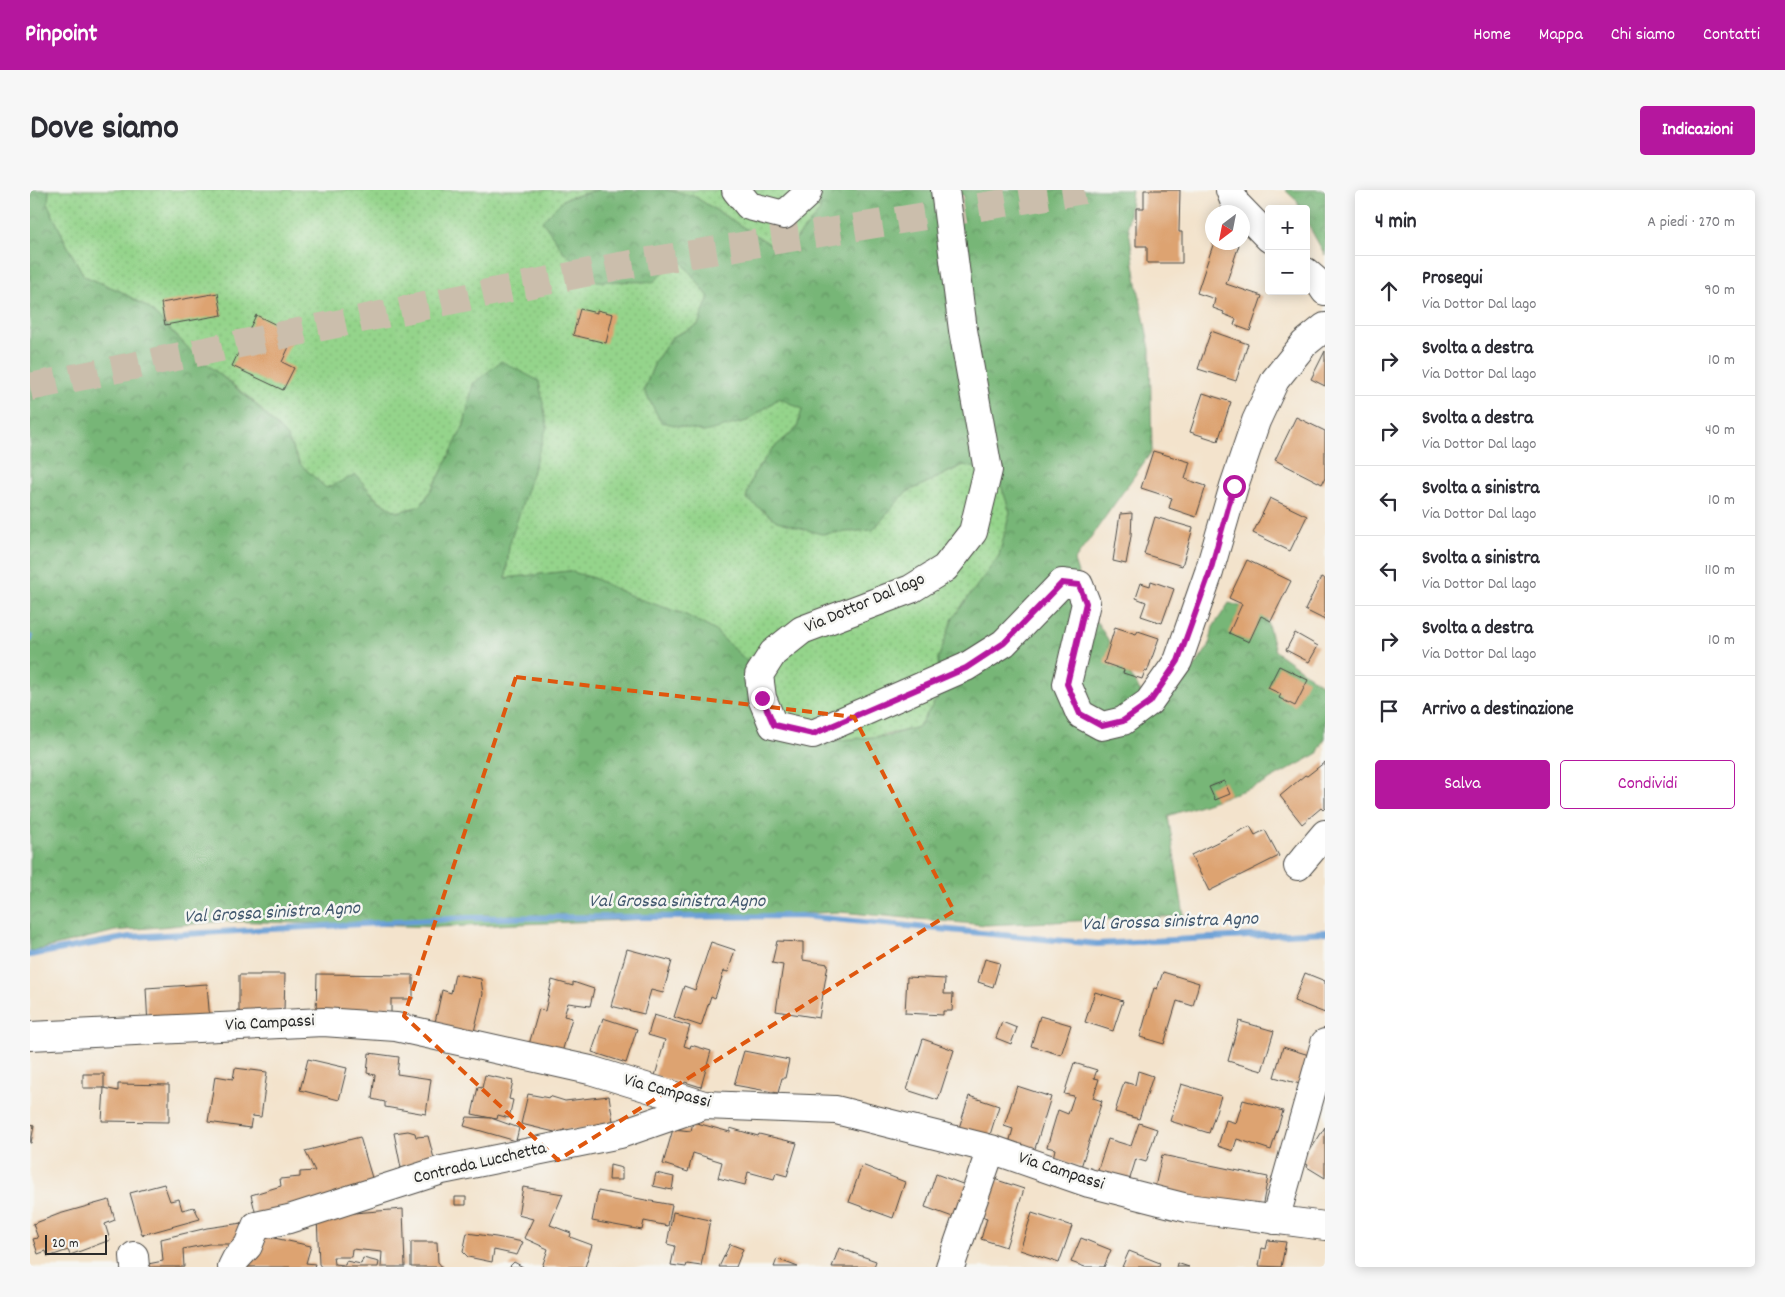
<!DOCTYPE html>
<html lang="it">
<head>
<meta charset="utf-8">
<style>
  :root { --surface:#fff; --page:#f7f7f7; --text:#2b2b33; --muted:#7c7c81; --line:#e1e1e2; --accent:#b5179e }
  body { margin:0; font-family:Dekko,sans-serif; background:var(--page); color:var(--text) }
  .controls { position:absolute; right:15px; top:15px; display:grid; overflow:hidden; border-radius:5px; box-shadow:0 2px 12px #0003 }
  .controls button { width:45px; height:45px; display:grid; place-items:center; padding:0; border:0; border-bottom:1px solid var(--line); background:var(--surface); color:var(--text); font:25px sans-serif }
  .compass { position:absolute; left:1175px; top:15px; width:45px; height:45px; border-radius:50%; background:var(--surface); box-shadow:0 2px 12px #0003; rotate:212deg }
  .scale { position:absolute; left:15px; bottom:12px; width:62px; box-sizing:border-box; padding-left:5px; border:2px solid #2b2b2b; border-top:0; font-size:14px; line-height:18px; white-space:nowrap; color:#2b2b2b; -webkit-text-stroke:4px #f6f6f2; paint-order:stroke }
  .stop { position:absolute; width:15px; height:15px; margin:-11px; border:4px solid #b5179e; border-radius:50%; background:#fff }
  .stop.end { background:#b5179e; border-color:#fff; box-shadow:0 1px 5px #0008 }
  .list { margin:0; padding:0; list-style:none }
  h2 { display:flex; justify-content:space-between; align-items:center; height:65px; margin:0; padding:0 20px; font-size:21px }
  h2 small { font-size:16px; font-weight:400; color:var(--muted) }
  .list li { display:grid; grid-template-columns:32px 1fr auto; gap:15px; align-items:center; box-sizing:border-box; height:70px; padding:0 20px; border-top:1px solid var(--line) }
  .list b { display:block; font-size:19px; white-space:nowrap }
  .list p { margin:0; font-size:16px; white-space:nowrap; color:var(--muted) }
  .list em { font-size:16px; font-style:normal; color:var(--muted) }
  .actions { display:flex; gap:10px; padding:15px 20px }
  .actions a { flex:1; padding:11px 0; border:1px solid var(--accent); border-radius:5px; text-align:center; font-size:18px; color:var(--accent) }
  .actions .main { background:var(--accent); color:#fff }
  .icon { flex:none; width:28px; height:28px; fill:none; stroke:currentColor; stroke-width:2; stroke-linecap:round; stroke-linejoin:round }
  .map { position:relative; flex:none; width:1295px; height:1077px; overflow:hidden; border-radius:5px }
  header { display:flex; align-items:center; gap:30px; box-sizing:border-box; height:70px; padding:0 25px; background:var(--accent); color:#fff }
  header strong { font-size:24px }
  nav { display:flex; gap:28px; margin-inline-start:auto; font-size:18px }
  .intro { display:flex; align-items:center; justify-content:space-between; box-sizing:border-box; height:120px; padding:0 30px }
  h1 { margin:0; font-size:35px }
  .button { padding:12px 22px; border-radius:5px; background:var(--accent); color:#fff; font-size:18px; font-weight:700 }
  main { display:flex; gap:30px; padding:0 30px }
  aside { flex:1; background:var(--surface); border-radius:5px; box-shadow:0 2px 12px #0003 }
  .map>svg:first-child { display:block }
  .grass { fill:url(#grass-dots); stroke:#60805b }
  .forest { fill:url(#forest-crowns); stroke:#517051 }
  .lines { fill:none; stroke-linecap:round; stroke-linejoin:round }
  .stream { stroke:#689ed5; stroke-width:6 }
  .building { fill:#dda371 }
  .highway-tunnel { stroke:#cbbeac; stroke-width:28; stroke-dasharray:28 14; stroke-linecap:butt }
  .minor-casing { stroke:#494743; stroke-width:30 }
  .minor { stroke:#fff; stroke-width:28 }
  .route { stroke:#b5179e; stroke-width:6 }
  .marked { fill:none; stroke:#df570e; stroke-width:4; stroke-dasharray:10 6; stroke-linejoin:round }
  .labels { text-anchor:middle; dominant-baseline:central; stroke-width:5; stroke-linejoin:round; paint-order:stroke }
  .street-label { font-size:18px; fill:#2b2b2b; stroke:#f6f6f2 }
  .water-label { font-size:19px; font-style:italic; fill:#43596f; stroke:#f6f6f2 }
</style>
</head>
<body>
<header>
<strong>Pinpoint</strong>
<nav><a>Home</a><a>Mappa</a><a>Chi siamo</a><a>Contatti</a></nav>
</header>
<div class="intro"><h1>Dove siamo</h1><a class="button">Indicazioni</a></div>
<main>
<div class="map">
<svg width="1295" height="1077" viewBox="0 0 1295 1077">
  <defs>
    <pattern id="grass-dots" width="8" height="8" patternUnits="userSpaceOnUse" patternTransform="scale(1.25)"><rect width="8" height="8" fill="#94d48b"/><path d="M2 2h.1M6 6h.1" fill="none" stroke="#80b678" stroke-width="1.8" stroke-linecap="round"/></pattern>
    <pattern id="forest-crowns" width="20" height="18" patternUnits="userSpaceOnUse" patternTransform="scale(1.25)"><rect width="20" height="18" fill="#77b677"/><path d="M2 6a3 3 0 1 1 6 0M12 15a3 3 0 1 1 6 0" fill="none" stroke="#629462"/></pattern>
  </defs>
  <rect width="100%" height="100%" fill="#f6f6f2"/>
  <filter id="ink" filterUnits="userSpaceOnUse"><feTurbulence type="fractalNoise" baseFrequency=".02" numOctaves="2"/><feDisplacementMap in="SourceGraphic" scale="10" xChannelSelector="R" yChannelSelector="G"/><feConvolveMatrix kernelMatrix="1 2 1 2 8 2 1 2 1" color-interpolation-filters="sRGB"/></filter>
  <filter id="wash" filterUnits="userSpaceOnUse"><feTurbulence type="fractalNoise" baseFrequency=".0096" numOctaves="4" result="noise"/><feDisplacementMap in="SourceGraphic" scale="20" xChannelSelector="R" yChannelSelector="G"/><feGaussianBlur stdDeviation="1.12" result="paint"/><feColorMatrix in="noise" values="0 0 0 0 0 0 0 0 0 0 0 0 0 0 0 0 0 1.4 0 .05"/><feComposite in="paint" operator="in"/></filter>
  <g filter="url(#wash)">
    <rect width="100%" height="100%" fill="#f3e3cc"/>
    <path class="grass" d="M 19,0 L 567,0 L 534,9 L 648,67 L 679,107 L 668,135 L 642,147 L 625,172 L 614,200 L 631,232 L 717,231 L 749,208 L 773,219 L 767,238 L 741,260 L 723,285 L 716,308 L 747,331 L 843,340 L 875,303 L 934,275 L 967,282 L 980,322 L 969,366 L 923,428 L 908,469 L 911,503 L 888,537 C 842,550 802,552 755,551 L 718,495 L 717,471 L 684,440 L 654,424 L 606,408 L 563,388 L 539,381 L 476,388 L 479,356 L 443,194 L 434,235 L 410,285 L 391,316 L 367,322 L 348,310 L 326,286 L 296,298 L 270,274 L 257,247 L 223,211 L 161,161 L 120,119 L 90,101 L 54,86 L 37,55 L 18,15 Z
      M 636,0 L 790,0 L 790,21 L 754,63 L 662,5 Z"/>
    <path class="forest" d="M 0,0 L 19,0 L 18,15 L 37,55 L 54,86 L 90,101 L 120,119 L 161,161 L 222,211 L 257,247 L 270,274 L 296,298 L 326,285 L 347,310 L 367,322 L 391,316 L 410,285 L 434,235 L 443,194 L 471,171 L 509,191 L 517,236 L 479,356 L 476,388 L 539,381 L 563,388 L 606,408 L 654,424 L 684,440 L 717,471 L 718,495 L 725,528 L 789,552 L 857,546 L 888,537 L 911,503 L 908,469 L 923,428 L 969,366 L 980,322 L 967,283 L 933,275 L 875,303 L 843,340 L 791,344 L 747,331 L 716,308 L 723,285 L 741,260 L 767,238 L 772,219 L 749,208 L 717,231 L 674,242 L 631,232 L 614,200 L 625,172 L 642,147 L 668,135 L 679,107 L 648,67 L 624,92 L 567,91 L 533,61 L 512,31 L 534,9 L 567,0 L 636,0 L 662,5 L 754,63 L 790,21 L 790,0 L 1102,0 L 1098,34 L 1107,93 L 1120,159 L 1122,261 L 1044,371 L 1060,421 L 1116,510 L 1150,498 L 1179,456 L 1183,437 L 1199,413 L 1235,423 L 1245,461 L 1295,497 L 1295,548 L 1287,564 L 1232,594 L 1138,626 L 1154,726 L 956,735 L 810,722 L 410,737 L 196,731 L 85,741 L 0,762 Z
      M 1255,0 L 1295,0 L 1295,65 L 1276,31 L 1276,19 L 1270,19 L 1267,11 Z"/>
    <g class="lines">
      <path class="stream" d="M 0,447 L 0,449
        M 0,765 L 100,747 L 438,728 L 771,726 L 1067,754 L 1295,742"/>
    </g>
    <g id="blocks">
      <path class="building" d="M 1114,0 L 1150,0 L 1149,42 L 1152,42 L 1152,73 L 1117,73 L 1117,56 L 1106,56 L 1106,18 L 1114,18 Z
        M 1184,52 L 1203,52 L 1209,55 L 1196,94 L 1232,106 L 1220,141 L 1204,135 L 1206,129 L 1193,124 L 1194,122 L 1183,118 L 1185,109 L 1167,103 Z
        M 188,103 L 192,125 L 135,135 L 131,113 Z
        M 550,119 L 567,123 L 567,120 L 583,124 L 576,153 L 543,145 Z
        M 226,125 L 265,144 L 252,172 L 264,178 L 253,200 L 202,176 Z
        M 1181,141 L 1218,154 L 1206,191 L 1168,179 Z
        M 1295,161 L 1295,196 L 1281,189 Z
        M 1173,203 L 1201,212 L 1188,251 L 1160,242 Z
        M 1266,227 L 1295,241 L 1295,288 L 1292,294 L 1245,270 Z
        M 1123,261 L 1160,272 L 1155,289 L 1176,296 L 1166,327 L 1139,318 L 1142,308 L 1111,298 Z
        M 1240,308 L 1277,326 L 1260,361 L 1223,343 Z
        M 1102,323 L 1101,346 L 1096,374 L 1083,371 L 1090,324 Z
        M 1125,327 L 1163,338 L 1152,376 L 1114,364 Z
        M 1217,370 L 1261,391 L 1241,431 L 1231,426 L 1219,452 L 1199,443 L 1212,414 L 1199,408 Z
        M 1291,387 L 1295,389 L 1295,430 L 1275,420 Z
        M 1121,391 L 1144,399 L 1132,433 L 1111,426 L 1116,412 L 1106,408 L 1111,393 L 1120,396 Z
        M 1085,437 L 1106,444 L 1108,441 L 1129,448 L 1117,482 L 1115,481 L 1112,489 L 1093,483 L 1094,480 L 1074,473 Z
        M 1265,443 L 1288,456 L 1279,472 L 1256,460 Z
        M 1249,476 L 1278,490 L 1265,516 L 1249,508 L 1251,504 L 1238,498 Z
        M 1295,572 L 1295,618 L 1293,620 L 1291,618 L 1272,634 L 1250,606 L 1275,585 L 1277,586 Z
        M 1194,591 L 1200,604 L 1185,610 L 1179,597 Z
        M 1220,636 L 1225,645 L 1235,640 L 1249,666 L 1179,701 L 1161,665 Z
        M 747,751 L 773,752 L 773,770 L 798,774 L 789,828 L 746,821 L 753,775 L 742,773 Z
        M 681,752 L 705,760 L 698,782 L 694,781 L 685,808 L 681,806 L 671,836 L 644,827 L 654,796 L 665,800 Z
        M 597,759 L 642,771 L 633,803 L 621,800 L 614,824 L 581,816 Z
        M 955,769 L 970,773 L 963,797 L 948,792 Z
        M 1133,782 L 1169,793 L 1163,816 L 1147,811 L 1134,854 L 1110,847 L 1124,798 L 1127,799 Z
        M 1275,783 L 1295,791 L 1295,823 L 1264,811 Z
        M 230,784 L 255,784 L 254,821 L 209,822 L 209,785 L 230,785 Z
        M 287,784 L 383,785 L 383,809 L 361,809 L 361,824 L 286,823 Z
        M 425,784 L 451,789 L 453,804 L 443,846 L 404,837 L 412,800 L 421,803 Z
        M 877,787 L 915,789 L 914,804 L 923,804 L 922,821 L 913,821 L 913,825 L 875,823 Z
        M 522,790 L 543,796 L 543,792 L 564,799 L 560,816 L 538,813 L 534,826 L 542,828 L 530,869 L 498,858 L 509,819 L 515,821 Z
        M 177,794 L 180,832 L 118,836 L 116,798 Z
        M 1065,802 L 1093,811 L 1083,841 L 1055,832 Z
        M 624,825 L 660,836 L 654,856 L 660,858 L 661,855 L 681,861 L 671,897 L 655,892 L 654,894 L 625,886 L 635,850 L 618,845 Z
        M 1010,826 L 1041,835 L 1031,865 L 1001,856 Z
        M 573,828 L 607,839 L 596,873 L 562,862 Z
        M 1209,831 L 1244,841 L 1232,881 L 1198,871 Z
        M 972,832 L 987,838 L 981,854 L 966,848 Z
        M 893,849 L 924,860 L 908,910 L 877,900 Z
        M 1253,857 L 1279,865 L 1270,894 L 1244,887 Z
        M 714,861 L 759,870 L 755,888 L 752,888 L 748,903 L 704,895 Z
        M 339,863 L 369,867 L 367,884 L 401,889 L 396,924 L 355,917 L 355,912 L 342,909 L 345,885 L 337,883 Z
        M 278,869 L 317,878 L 309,910 L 270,900 Z
        M 1044,873 L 1067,880 L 1064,888 L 1069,889 L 1063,908 L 1072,911 L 1051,977 L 1023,968 L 1025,959 L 1017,957 L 1028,920 L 1038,924 L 1044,906 L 1034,904 Z
        M 205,878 L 237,882 L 231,927 L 222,926 L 220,938 L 178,932 L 185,886 L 203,889 Z
        M 1108,881 L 1123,886 L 1109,929 L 1085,922 L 1094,892 L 1105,895 Z
        M 53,884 L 74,884 L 74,898 L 53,898 Z
        M 455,885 L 483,891 L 479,909 L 483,910 L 479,928 L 468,925 L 467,929 L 461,928 L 489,938 L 486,951 L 434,936 L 437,927 L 461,928 L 442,924 L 448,897 L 452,898 Z
        M 88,894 L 139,895 L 139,932 L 72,931 L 74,898 L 88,901 Z
        M 1151,894 L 1191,906 L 1179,943 L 1140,931 Z
        M 987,896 L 1021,907 L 1003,965 L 978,957 L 983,939 L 974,936 Z
        M 498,904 L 519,908 L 519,906 L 535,911 L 579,906 L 584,937 L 533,940 L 533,944 L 491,934 Z
        M 939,906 L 969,916 L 959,948 L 929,938 Z
        M 1213,910 L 1253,921 L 1241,960 L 1207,949 L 1203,961 L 1188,956 L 1196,930 L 1206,933 Z
        M 663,932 L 700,942 L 700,938 L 728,946 L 729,944 L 767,953 L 757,986 L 746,983 L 744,989 L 718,982 L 715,995 L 688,988 L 692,972 L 663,963 L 658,982 L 633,974 L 643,939 L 661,941 Z
        M 1109,933 L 1127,939 L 1116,972 L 1106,969 L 1097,998 L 1065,988 L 1078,949 L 1101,956 Z
        M 0,934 L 4,935 L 1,953 L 0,953 Z
        M 1295,937 L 1295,988 L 1277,977 L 1278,975 L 1273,972 Z
        M 378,941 L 385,943 L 386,947 L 398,946 L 405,972 L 371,978 L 364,943 Z
        M 330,947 L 345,998 L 226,1025 L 221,1005 L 251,996 L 250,989 L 270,987 L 270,982 L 285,981 L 275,961 Z
        M 1132,965 L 1238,987 L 1231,1023 L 1124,1002 Z
        M 580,975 L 592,978 L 592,990 L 579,990 Z
        M 832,975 L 875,992 L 863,1028 L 819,1012 Z
        M 626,983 L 644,987 L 642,1000 L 623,996 Z
        M 906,984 L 943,998 L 931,1030 L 895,1017 Z
        M 961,988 L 994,999 L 976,1057 L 951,1049 L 957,1028 L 948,1025 Z
        M 134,994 L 140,1011 L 149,1009 L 152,1020 L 164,1017 L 170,1029 L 112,1045 L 100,1003 Z
        M 493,997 L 533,1004 L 520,1035 L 541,1043 L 540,1047 L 562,1055 L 555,1077 L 512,1077 L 518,1059 L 494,1048 L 503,1029 L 488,1025 Z
        M 568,1001 L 642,1015 L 638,1036 L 614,1031 L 612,1040 L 562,1031 Z
        M 425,1007 L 436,1007 L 436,1015 L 425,1015 Z
        M 79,1010 L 85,1030 L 75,1034 L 80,1050 L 40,1065 L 38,1060 L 18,1067 L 16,1061 L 8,1064 L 3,1049 L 8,1048 L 3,1034 L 29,1024 Z
        M 373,1019 L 375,1077 L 351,1077 L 352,1062 L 322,1059 L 321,1067 L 303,1067 L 304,1074 L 315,1075 L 316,1071 L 331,1074 L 333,1068 L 349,1072 L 348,1077 L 291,1077 L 289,1074 L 287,1026 Z
        M 643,1022 L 680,1030 L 671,1076 L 657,1074 L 656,1077 L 641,1075 L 645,1056 L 637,1054 Z
        M 1002,1023 L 1042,1036 L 1029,1073 L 990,1060 Z
        M 212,1033 L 215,1054 L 179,1054 L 153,1059 L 154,1077 L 118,1077 L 118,1074 L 133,1071 L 131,1049 L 177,1038 Z
        M 437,1043 L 466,1047 L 493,1052 L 487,1065 L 464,1060 L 462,1072 L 438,1067 L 433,1062 Z
        M 226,1044 L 281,1056 L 276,1073 L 285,1074 L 284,1077 L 216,1077 Z
        M 1051,1048 L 1081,1060 L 1074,1077 L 1055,1077 L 1041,1072 Z
        M 1238,1050 L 1256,1052 L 1251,1077 L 1229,1076 L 1232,1058 L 1236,1059 Z
        M 381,1052 L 407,1052 L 408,1072 L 412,1077 L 381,1077 Z
        M 700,1054 L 713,1059 L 706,1077 L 689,1077 Z
        M 809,1058 L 846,1071 L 844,1077 L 802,1077 Z
        M 1099,1061 L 1130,1073 L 1129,1077 L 1092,1077 Z
        M 747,1069 L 768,1077 L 744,1077 Z
        M 484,1072 L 493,1077 L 479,1077 Z
        M 1147,1073 L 1159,1077 L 1146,1077 Z"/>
    </g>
  </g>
  <g filter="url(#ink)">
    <use href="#blocks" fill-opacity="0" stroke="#494743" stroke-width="1"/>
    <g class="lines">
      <path class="highway-tunnel" d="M 0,197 L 589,76 L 1054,0"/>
      <g class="minor-casing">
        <path id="minor" d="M 706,0 L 719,16 L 754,25 L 776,5 L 778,0
          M 915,0 L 933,140 L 958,280 L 943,342 L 915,378 L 881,399 L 772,440 L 743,463 L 729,485 L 732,508 L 743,535 L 783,544 L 936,477 L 974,453 L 1032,393 L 1049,395 L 1056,413 L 1037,494 L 1050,524 L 1072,536 L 1093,531 L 1119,512 L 1148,471 L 1179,382 L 1204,296 L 1226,231 L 1245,190 L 1274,154 L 1295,137
          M 1200,0 L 1205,13 L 1239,48
          M 1276,82 L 1291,95 L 1295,101
          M 1268,676 L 1295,644
          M 0,846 L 293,832 L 366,837 L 560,880 L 674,915 L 806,920 L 961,959 L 1059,993 L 1157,1018 L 1295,1036
          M 1245,1030 L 1295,853
          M 104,1066 L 105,1077
          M 202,1077 L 206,1069 L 218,1056 L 226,1036 L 259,1029 L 412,980 L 590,944 L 674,915
          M 920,1077 L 961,959"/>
      </g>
      <use href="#minor" class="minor"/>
    </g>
  </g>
  <g class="lines" filter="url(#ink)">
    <path class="route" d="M 732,508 L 744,535 L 783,544 L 936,478 L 974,453 L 1032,393 L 1049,395 L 1056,413 L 1037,494 L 1050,524 L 1072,536 L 1093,531 L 1120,512 L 1148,471 L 1180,382 L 1204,296"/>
  </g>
  <path class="marked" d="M 486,487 L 824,527 L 924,721 L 528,970 L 374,826 Z"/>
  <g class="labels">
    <g class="street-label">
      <text transform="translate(835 414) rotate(-23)">Via Dottor Dal lago</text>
      <text transform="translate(240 834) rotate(-3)">Via Campassi</text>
      <text transform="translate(637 902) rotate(15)">Via Campassi</text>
      <text transform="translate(450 974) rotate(-13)">Contrada Lucchetta</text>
      <text transform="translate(1031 982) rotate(18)">Via Campassi</text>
    </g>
    <g class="water-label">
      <text x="647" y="712">Val Grossa sinistra Agno</text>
      <text transform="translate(242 724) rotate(-3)">Val Grossa sinistra Agno</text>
      <text transform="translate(1140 733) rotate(-2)">Val Grossa sinistra Agno</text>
    </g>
  </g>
</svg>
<div class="controls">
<button>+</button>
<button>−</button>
</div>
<svg class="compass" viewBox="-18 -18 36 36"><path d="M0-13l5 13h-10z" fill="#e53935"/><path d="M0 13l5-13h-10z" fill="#7c7c81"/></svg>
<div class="scale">20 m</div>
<div class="stop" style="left:1204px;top:296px"></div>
<div class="stop end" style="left:732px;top:508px"></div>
</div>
<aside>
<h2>4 min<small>A piedi · 270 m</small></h2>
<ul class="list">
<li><svg class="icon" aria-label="ahead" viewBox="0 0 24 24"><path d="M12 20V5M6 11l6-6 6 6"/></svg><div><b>Prosegui</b><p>Via Dottor Dal lago</p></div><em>90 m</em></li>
<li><svg class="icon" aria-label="right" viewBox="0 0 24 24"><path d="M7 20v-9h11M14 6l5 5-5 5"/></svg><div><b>Svolta a destra</b><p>Via Dottor Dal lago</p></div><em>10 m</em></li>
<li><svg class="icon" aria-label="right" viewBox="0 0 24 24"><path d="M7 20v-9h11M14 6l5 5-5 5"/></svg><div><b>Svolta a destra</b><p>Via Dottor Dal lago</p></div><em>40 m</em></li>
<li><svg class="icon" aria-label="left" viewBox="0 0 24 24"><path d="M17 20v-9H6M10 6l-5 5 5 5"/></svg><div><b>Svolta a sinistra</b><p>Via Dottor Dal lago</p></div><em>10 m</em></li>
<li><svg class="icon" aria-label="left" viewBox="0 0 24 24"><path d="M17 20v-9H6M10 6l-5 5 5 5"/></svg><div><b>Svolta a sinistra</b><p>Via Dottor Dal lago</p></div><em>110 m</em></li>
<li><svg class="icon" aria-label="right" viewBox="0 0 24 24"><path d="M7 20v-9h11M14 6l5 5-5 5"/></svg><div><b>Svolta a destra</b><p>Via Dottor Dal lago</p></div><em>10 m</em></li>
<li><svg class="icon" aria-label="arrive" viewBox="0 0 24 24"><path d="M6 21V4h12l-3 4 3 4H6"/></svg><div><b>Arrivo a destinazione</b></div></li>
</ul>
<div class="actions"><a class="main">Salva</a><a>Condividi</a></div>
</aside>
</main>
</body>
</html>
